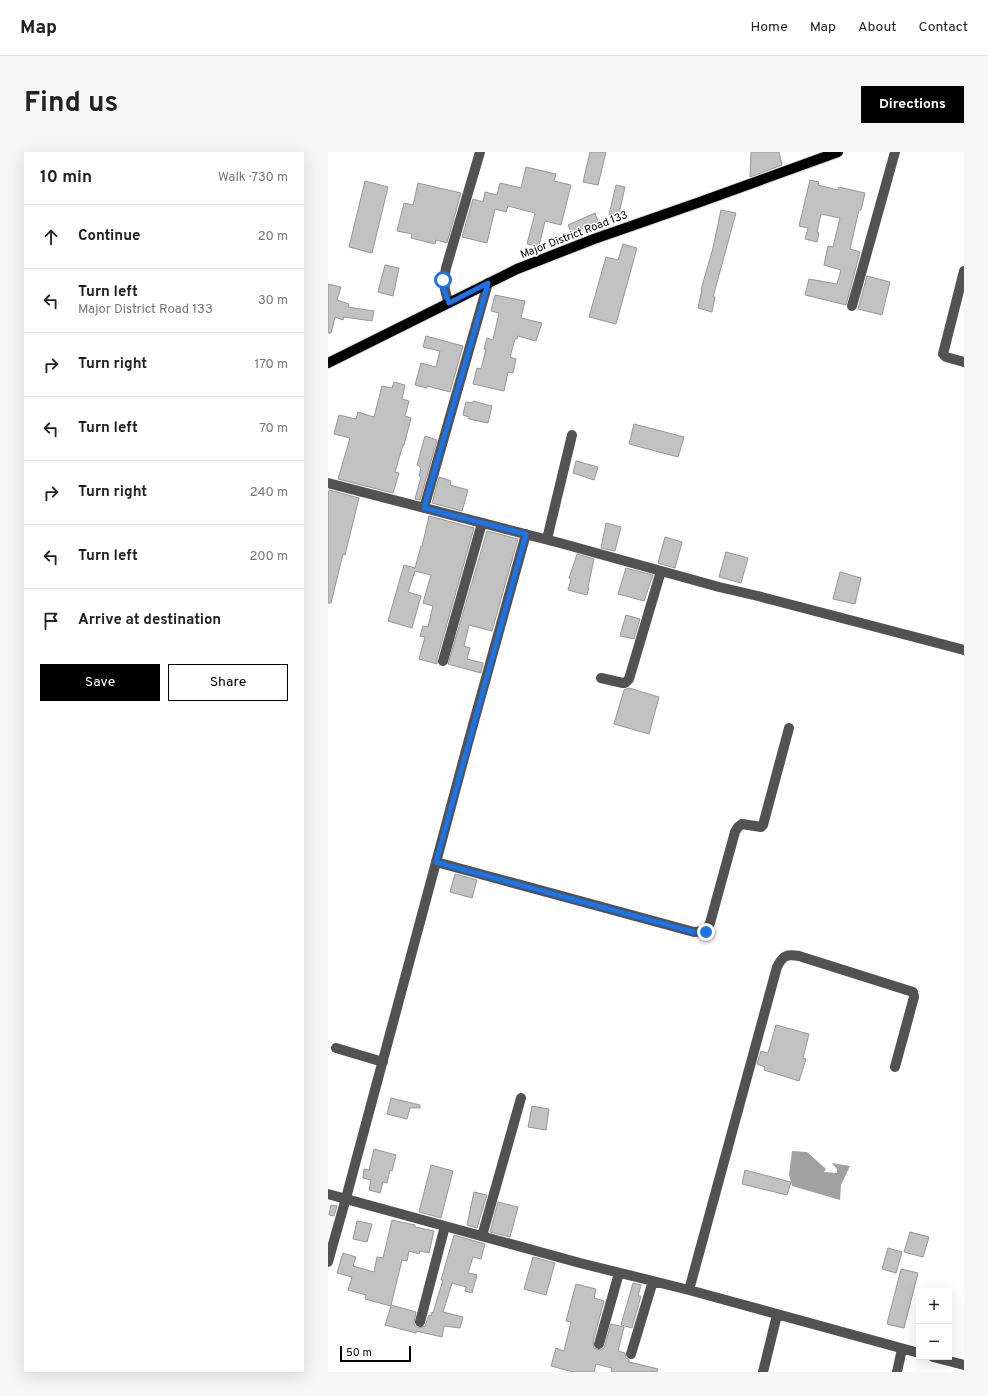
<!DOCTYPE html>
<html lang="en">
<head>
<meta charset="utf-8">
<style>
  :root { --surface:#fff; --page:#f6f6f6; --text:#222; --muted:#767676; --line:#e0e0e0; --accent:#000 }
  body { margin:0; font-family:Overpass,sans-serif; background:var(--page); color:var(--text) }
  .controls { position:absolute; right:12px; bottom:12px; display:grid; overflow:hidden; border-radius:0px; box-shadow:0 4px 16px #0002 }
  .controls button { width:36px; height:36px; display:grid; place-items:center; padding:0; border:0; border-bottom:1px solid var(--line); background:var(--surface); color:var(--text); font:20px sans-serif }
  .scale { position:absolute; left:12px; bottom:10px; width:71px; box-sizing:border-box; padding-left:4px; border:2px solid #000; border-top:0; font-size:11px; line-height:14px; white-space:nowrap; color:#000; -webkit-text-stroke:3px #fff; paint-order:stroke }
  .stop { position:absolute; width:12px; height:12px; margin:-9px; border:3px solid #1a73e8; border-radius:50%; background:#fff }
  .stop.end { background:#1a73e8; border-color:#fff; box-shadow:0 1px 4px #0008 }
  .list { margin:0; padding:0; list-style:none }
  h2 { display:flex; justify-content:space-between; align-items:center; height:52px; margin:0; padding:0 16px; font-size:17px }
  h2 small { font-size:13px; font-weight:400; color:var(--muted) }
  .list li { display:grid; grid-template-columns:26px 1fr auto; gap:12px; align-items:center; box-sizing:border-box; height:64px; padding:0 16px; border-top:1px solid var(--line) }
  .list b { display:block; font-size:15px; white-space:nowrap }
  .list p { margin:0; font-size:13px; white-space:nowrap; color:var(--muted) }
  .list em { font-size:13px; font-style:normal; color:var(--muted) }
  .actions { display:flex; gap:8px; padding:12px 16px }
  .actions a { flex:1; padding:9px 0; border:1px solid var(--accent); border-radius:0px; text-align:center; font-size:14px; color:var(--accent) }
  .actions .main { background:var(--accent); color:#fff }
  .icon { flex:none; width:22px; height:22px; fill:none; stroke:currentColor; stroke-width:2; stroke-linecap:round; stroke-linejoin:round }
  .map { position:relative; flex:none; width:636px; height:1220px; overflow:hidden; border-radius:0px }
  header { display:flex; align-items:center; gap:24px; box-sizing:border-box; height:56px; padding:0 20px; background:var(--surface); border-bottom:1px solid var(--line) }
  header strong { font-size:19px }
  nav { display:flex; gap:22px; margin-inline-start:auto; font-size:14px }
  .intro { display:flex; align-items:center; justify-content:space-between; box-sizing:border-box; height:96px; padding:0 24px }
  h1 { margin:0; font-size:28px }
  .button { padding:10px 18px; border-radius:0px; background:var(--accent); color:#fff; font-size:14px; font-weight:700 }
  main { display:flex; gap:24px; padding:0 24px }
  aside { flex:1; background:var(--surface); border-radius:0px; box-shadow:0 4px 16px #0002 }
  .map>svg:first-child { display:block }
  .water { fill:#a0a0a0 }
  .building { fill:#c2c2c2; stroke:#969696 }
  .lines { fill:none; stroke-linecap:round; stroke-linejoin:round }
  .major-casing { stroke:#dbdbdb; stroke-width:12 }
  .minor { stroke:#525252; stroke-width:10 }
  .major { stroke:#000; stroke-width:10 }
  .route { stroke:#1a73e8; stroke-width:5 }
  .labels { text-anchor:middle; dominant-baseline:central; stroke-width:3; stroke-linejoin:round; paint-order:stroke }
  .street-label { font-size:11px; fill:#000; stroke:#fff }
</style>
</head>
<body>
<header>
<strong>Map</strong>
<nav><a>Home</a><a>Map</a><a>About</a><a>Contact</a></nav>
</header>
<div class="intro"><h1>Find us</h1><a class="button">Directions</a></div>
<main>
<aside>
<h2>10 min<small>Walk · 730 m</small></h2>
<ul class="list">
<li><svg class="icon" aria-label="ahead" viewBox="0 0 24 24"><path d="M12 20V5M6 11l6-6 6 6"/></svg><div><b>Continue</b></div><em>20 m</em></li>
<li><svg class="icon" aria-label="left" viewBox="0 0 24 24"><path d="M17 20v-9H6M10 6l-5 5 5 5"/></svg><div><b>Turn left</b><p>Major District Road 133</p></div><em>30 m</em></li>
<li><svg class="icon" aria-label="right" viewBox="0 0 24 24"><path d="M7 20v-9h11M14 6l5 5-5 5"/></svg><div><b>Turn right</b></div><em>170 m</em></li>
<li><svg class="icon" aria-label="left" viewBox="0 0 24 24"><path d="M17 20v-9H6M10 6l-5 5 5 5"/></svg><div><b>Turn left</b></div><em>70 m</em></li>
<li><svg class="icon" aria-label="right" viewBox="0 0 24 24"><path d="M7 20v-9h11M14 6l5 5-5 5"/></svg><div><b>Turn right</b></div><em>240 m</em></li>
<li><svg class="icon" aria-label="left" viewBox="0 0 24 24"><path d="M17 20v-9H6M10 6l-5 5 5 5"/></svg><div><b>Turn left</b></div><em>200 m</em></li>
<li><svg class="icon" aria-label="arrive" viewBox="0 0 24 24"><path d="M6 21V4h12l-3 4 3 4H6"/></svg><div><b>Arrive at destination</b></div></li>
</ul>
<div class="actions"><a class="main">Save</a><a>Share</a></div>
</aside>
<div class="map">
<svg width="636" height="1220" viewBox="0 0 636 1220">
  <rect width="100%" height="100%" fill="#fff"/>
  <path class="water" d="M 464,999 L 479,1000 L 498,1017 L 496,1020 L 509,1021 L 509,1017 L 504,1011 L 522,1014 L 513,1033 L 512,1048 L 464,1034 L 461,1022 Z"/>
  <path class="building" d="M 262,0 L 278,0 L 270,33 L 255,30 Z
    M 423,0 L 451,0 L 454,13 L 422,25 Z
    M 198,15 L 228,22 L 226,29 L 243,33 L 233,73 L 217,69 L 211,94 L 199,92 L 207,61 L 180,54 L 178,60 L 167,57 L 159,91 L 134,85 L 145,47 L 155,50 L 157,40 L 169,43 L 172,31 L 193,36 Z
    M 482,28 L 491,30 L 490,33 L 510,38 L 511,35 L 537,41 L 533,58 L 531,58 L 522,97 L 532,100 L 518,153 L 477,143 L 481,127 L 509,132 L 513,118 L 496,113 L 500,94 L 505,95 L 512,66 L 493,62 L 489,80 L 491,81 L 489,90 L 477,87 L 480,76 L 471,74 Z
    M 37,29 L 60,35 L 44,101 L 21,95 Z
    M 90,31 L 133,41 L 119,91 L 108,88 L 107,92 L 83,86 L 84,82 L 69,79 L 76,51 L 85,53 Z
    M 288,33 L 297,35 L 290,66 L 281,63 Z
    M 393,58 L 408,61 L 385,145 L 387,145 L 384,160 L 370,156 L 374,138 L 373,138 L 385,96 Z
    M 267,61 L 270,70 L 244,81 L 240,73 Z
    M 295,92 L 309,96 L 288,172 L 261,165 L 278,105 L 290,108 Z
    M 57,113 L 71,116 L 65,144 L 50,140 Z
    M 539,124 L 562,130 L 554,163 L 530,157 Z
    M 0,132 L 13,135 L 9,148 L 21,152 L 20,155 L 46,159 L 44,169 L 16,165 L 15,168 L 7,165 L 3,181 L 0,181 Z
    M 167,143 L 197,149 L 193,166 L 214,171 L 208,189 L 190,184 L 189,187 L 187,187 L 182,205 L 188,207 L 185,221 L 180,220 L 176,239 L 145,232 L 149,216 L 153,217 L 158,197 L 156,197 L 159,186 L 165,188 L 171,161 L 163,159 Z
    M 98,184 L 135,194 L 122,240 L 99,234 L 99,236 L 87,233 L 93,211 L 108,215 L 112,199 L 95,195 Z
    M 66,230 L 77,233 L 74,247 L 81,249 L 77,264 L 83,266 L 76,293 L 75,293 L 67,320 L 71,321 L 65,341 L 10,327 L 22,286 L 6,282 L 11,263 L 28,267 L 30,260 L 46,265 L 54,234 L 64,236 Z
    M 145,249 L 164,254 L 160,271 L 141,267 L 141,265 L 135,263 L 138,250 L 145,251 Z
    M 306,272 L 356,285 L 350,305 L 301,292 Z
    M 97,284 L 109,288 L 92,348 L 87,347 L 93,325 L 91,324 L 93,315 L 89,313 Z
    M 248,309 L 270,315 L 266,328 L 245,321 Z
    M 111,325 L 123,329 L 122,333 L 140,338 L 134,359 L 104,351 Z
    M 1,338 L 31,346 L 17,403 L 15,402 L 3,451 L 0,451 L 0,344 Z
    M 101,364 L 146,376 L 109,507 L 109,512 L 91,507 L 97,485 L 92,484 L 95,474 L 100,475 L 105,454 L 95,451 L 103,423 L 87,419 L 80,440 L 93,444 L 84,476 L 60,469 L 76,413 L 87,416 L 93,394 L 94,395 Z
    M 278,371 L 293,375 L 287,399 L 273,396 Z
    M 159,379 L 190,387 L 164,479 L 141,473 L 136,494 L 142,496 L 139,507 L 155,511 L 153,521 L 120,512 Z
    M 337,385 L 354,390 L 347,416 L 330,411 Z
    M 398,400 L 420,406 L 413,431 L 391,425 Z
    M 249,402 L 266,407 L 260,435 L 261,436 L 259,443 L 240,438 L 243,427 L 241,426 Z
    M 298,416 L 325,423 L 316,449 L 290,442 Z
    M 512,420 L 533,426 L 527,452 L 505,447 Z
    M 298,463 L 312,467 L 306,487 L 292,484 Z
    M 301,536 L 331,545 L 321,582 L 286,572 L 296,538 Z
    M 127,722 L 149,728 L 144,746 L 122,740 Z
    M 448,873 L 481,882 L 475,906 L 478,907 L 471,929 L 436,918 L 437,915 L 429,912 L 433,899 L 440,901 Z
    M 63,946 L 92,953 L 92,956 L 82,956 L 79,967 L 59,962 Z
    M 204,954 L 221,957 L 218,978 L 200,975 Z
    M 46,997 L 68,1003 L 64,1019 L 62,1018 L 59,1031 L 55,1030 L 52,1041 L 41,1038 L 43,1028 L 35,1026 L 36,1017 L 41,1018 Z
    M 103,1013 L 125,1019 L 113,1066 L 91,1060 Z
    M 417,1018 L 463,1030 L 459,1043 L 414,1032 Z
    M 146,1040 L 159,1043 L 149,1076 L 139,1073 Z
    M 170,1050 L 190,1055 L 182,1085 L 162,1080 Z
    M 3,1053 L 9,1054 L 6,1064 L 1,1063 Z
    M 64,1068 L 87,1073 L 87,1075 L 106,1079 L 101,1101 L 92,1099 L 91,1102 L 81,1099 L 79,1109 L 74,1108 L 63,1153 L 88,1160 L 86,1171 L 87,1174 L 91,1176 L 97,1174 L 101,1163 L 103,1164 L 104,1160 L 105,1161 L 115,1128 L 113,1128 L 126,1083 L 157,1092 L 153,1107 L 145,1105 L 140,1121 L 149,1123 L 144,1141 L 137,1139 L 138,1135 L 124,1131 L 115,1160 L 135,1165 L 132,1176 L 116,1174 L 114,1185 L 88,1179 L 88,1181 L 57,1173 L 63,1154 L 37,1147 L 38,1143 L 20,1138 L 24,1125 L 9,1121 L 15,1101 L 28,1105 L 25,1114 L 46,1120 L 49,1105 L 55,1106 Z
    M 29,1069 L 44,1072 L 39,1090 L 25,1087 Z
    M 582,1080 L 601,1085 L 595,1105 L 576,1100 Z
    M 560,1096 L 574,1100 L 568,1121 L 554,1117 Z
    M 205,1105 L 227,1111 L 218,1143 L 196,1137 Z
    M 573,1117 L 590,1121 L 576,1176 L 559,1172 Z
    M 305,1131 L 313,1133 L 310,1144 L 313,1144 L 304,1176 L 293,1173 Z
    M 248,1132 L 268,1137 L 266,1146 L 276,1149 L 265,1190 L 266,1196 L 272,1198 L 276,1196 L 283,1172 L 296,1175 L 290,1199 L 297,1201 L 298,1206 L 301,1208 L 301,1210 L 330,1217 L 329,1220 L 283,1220 L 284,1216 L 268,1212 L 266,1220 L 245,1220 L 223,1214 L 228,1196 L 236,1199 L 243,1170 L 238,1169 Z"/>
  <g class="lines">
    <g class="major-casing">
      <path id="major" d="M 0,211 L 189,117 L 266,87 L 372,50 L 510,0"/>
    </g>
    <path class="minor" d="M 636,119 L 615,202 L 618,205 L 636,210
      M 121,151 C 116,138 115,130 118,116 L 152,0
      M 524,154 L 567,0
      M 0,331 L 232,391 L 391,435 L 430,444 L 636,498
      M 96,356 L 160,131
      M 219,387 L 244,283
      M 115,509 L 154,371
      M 273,526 L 295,531 L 297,531 L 301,527 L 333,419
      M 108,710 L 366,780 L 378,779 L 382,771 L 407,680 L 410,675 L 414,672 L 433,675 L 435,673 L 461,576
      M 8,896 L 55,910
      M 0,1042 L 252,1111 L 361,1138 L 591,1201
      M 154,1084 L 193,946
      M 0,1110 L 18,1046 L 140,591 L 198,382
      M 361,1138 L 449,815 C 455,803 459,802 471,804 L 585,840 L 586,845 L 567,915
      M 92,1170 L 117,1074
      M 271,1192 L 291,1121
      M 303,1202 L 325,1129
      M 605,1205 L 636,1213
      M 435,1220 L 449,1163
      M 569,1220 L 574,1197"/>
    <use href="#major" class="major"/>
  </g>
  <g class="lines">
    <path class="route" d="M 115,128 L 116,137 L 121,151 L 160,131 L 96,356 L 198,382 L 108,710 L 366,780 L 378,780"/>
  </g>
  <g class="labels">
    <g class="street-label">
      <text transform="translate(246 83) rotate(-21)">Major District Road 133</text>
    </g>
  </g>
</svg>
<div class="controls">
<button>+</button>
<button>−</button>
</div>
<div class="scale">50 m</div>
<div class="stop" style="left:115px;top:128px"></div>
<div class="stop end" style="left:378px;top:780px"></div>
</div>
</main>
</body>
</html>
